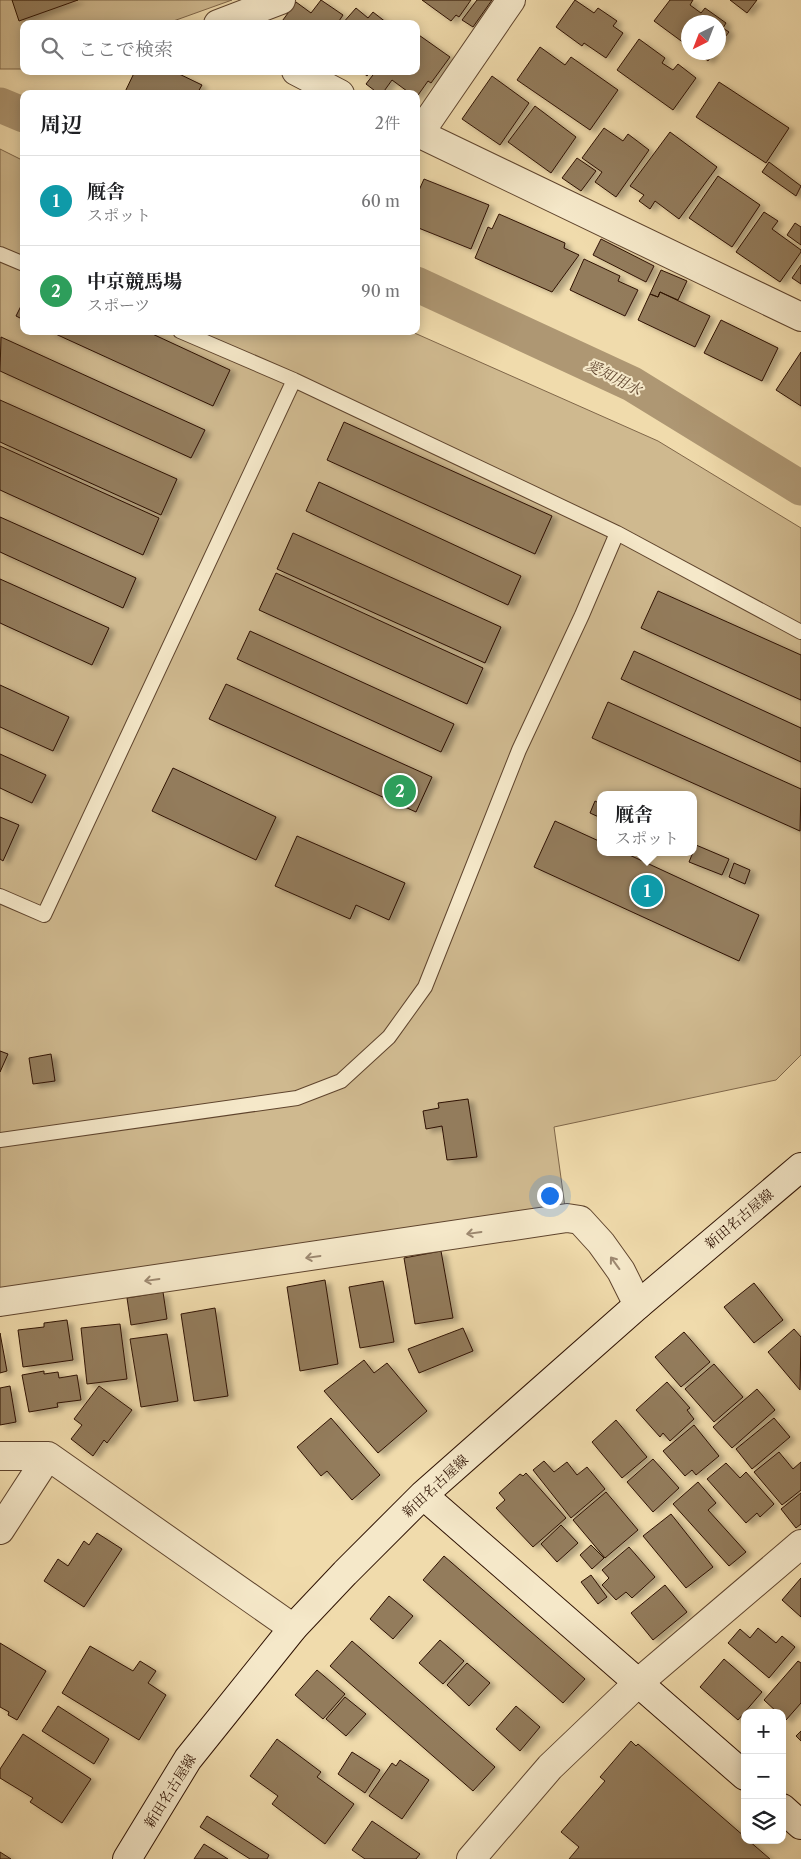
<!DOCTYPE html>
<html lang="ja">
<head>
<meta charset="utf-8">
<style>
  :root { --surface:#fff; --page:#f6f6f6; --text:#202124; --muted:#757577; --line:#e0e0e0; --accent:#8f2418 }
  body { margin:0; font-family:"Libre Caslon Text","Noto Serif JP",serif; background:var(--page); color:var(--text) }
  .controls { position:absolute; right:15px; bottom:15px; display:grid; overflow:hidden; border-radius:10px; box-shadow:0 2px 12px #0003 }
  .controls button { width:45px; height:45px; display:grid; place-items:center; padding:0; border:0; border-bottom:1px solid var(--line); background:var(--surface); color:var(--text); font:25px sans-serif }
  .compass { position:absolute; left:681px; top:15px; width:45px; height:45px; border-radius:50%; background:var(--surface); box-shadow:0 2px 12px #0003; rotate:222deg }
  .you { position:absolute; left:549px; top:1195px; width:18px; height:18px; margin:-12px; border:4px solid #fff; border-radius:50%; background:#1a73e8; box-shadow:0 0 0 8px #1a73e833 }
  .badge { display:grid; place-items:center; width:32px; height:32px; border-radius:50%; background:var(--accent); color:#fff; font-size:16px; font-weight:700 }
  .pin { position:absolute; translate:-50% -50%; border:2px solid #fff; box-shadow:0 1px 5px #0006 }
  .popup { position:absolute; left:597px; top:791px; width:100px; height:65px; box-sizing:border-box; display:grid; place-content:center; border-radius:10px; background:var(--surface); filter:drop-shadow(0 1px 4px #0005); font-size:16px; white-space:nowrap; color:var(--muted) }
  .popup b { font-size:19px; color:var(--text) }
  .popup::after { content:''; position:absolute; left:50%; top:100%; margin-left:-10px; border:10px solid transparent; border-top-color:var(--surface) }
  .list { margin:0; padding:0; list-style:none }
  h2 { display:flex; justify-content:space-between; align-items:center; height:65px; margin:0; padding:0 20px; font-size:21px }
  h2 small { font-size:16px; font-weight:400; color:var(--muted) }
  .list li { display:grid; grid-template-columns:32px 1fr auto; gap:15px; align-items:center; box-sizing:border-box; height:90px; padding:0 20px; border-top:1px solid var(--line) }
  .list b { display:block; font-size:19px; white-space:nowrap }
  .list p { margin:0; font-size:16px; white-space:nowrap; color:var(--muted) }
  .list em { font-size:16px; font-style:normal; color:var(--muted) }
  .icon { flex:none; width:28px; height:28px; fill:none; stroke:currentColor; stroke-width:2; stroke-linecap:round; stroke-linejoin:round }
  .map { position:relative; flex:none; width:801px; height:1859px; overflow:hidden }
  .search { position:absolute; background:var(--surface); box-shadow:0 2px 12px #0003; left:20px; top:20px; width:400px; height:55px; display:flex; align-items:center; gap:12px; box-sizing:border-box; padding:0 18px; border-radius:10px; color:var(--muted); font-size:19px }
  .panel { position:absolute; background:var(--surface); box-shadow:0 2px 12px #0003; left:20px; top:90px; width:400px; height:245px; border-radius:10px }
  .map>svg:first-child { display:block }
  .grass { fill:#cfb98f; stroke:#7f6649; fill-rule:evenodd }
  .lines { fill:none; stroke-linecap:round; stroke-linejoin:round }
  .canal { stroke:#ae9773; stroke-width:35 }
  .building { fill:#937b5b; stroke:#2f1203; filter:url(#shadow) }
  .lane-casing { stroke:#5f442d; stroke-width:16 }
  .street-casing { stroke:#5f442d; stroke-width:30 }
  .secondary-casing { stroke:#2f1203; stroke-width:30 }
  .lane { stroke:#f5e8c9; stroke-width:14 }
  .street { stroke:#f5e8c9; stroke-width:28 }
  .secondary { stroke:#f5e8c9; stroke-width:28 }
  .oneway { stroke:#9c8870 }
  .labels { text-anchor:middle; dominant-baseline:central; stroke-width:4; stroke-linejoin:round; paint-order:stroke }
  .street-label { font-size:14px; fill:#2f1203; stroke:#f5e8c9 }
  .water-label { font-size:15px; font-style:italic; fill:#624730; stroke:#f5e8c9 }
</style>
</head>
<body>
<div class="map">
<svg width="801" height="1859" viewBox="0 0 801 1859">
  <defs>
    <filter id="shadow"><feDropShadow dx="5.5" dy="3" stdDeviation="2.5" flood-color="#0004"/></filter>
  </defs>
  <rect width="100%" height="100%" fill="#f0dbac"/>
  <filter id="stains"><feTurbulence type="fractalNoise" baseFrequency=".004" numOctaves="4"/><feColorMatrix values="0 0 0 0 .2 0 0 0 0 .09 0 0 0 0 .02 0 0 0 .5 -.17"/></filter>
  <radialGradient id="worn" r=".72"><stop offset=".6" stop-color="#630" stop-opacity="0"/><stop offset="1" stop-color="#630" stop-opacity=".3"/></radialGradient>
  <path class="grass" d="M 0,0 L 232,0 L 165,24 L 24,24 L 24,69 L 0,69 Z
    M 0,149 L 24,161 L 24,331 L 410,331 L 658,441 L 801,528 L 801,1055 L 776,1080 L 554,1127 L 565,1207 L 0,1294 ZM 601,795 L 693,795 L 693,852 L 601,852 Z"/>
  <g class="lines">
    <path class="canal" d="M 0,105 L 24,115
      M 416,284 L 632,384 L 801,488"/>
  </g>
  <path class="building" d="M 12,0 L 78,0 L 19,21 Z
    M 321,0 L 343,15 L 337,24 L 280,24 L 296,2 L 311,13 Z
    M 422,0 L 471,0 L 459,17 L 456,15 L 451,21 Z
    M 477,0 L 492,0 L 473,27 L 462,20 Z
    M 575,0 L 594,13 L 598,8 L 617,21 L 613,26 L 623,33 L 606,58 L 584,43 L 582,46 L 556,27 Z
    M 670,0 L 693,0 L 690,5 L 701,13 L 705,8 L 726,23 L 723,28 L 729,32 L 718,46 L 718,22 L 688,22 L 688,46 L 654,21 Z
    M 730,0 L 757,0 L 747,13 Z
    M 356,8 L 368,18 L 373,12 L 387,23 L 342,24 Z
    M 416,33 L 450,57 L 431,83 L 428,81 L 416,98 L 416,94 L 411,94 L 392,80 L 382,94 L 379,94 L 366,84 L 376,71 L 416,71 Z
    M 639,39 L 665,58 L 662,63 L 673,70 L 678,64 L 696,78 L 673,110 L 617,70 Z
    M 540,47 L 565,65 L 571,57 L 618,90 L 590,130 L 517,80 Z
    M 697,52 L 714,52 L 708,61 Z
    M 135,71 L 173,71 L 202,85 L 198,92 L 202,94 L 124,94 Z
    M 361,71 L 371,71 L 367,76 Z
    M 492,76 L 529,103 L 500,145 L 462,119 Z
    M 719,82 L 789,128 L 766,163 L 696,117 Z
    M 535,106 L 576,137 L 551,173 L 508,142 Z
    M 604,128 L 623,141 L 628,134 L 649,150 L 616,197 L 595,182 L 602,172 L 582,158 Z
    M 670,132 L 717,167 L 679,219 L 655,201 L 650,209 L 639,201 L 644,195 L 630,186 Z
    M 577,158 L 596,171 L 581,191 L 562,178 Z
    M 769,162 L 801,186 L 796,196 L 762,172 Z
    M 718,176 L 760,205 L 732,247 L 689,218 Z
    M 424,179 L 489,205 L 471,249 L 416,227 L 416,197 Z
    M 764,212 L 778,221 L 772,229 L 801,250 L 801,252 L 780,282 L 736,252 Z
    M 499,214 L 565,243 L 564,248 L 579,255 L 552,292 L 475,258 L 488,227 L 492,229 Z
    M 795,223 L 801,227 L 801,245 L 787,235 Z
    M 601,239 L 654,266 L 646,282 L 593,255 Z
    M 584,259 L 620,276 L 618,281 L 638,290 L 625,316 L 570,290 Z
    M 801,265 L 801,284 L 792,278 Z
    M 661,270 L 687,281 L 678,300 L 660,292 L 658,297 L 650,294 Z
    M 660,292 L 710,316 L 695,347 L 638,320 L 650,294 L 658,297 Z
    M 24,300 L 24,320 L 16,316 Z
    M 721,320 L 778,348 L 762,381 L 704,353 Z
    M 49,331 L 146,331 L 230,370 L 213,406 Z
    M 1,337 L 205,430 L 191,458 L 0,371 Z
    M 801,352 L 801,406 L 776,390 Z
    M 0,400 L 177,479 L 161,515 L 0,442 Z
    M 344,422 L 552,516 L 535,554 L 327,460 Z
    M 0,446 L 159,518 L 143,555 L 0,490 Z
    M 319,482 L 521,576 L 508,605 L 306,511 Z
    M 0,517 L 136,578 L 123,608 L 0,552 Z
    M 293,533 L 501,627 L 485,663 L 277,569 Z
    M 276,573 L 483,668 L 467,704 L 259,610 Z
    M 0,579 L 109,628 L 92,665 L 0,623 Z
    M 658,591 L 801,655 L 801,700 L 641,628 Z
    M 250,631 L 454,724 L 441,752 L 237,659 Z
    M 634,651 L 801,728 L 801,762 L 621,679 Z
    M 226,684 L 432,777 L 416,812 L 209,719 Z
    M 0,685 L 69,717 L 53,751 L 0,727 Z
    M 608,702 L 801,789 L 800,831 L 592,738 Z
    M 0,754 L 46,775 L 32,803 L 0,788 Z
    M 173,768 L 276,817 L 256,860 L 152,811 Z
    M 595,801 L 601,804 L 601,818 L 590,813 Z
    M 0,817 L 19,825 L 3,861 L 0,859 Z
    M 555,821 L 601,842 L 601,852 L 623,852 L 759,915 L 739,961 L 534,867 Z
    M 297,836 L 405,883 L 389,920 L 356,905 L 350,919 L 275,886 Z
    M 696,845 L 729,859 L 722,875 L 689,862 Z
    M 734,863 L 750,870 L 745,884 L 729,877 Z
    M 0,1051 L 8,1054 L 0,1072 Z
    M 51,1054 L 55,1081 L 33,1084 L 29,1058 Z
    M 468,1099 L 477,1157 L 447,1160 L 442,1126 L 426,1129 L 423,1111 L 439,1108 L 438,1103 Z
    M 441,1251 L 453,1318 L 415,1324 L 404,1258 Z
    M 325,1280 L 338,1364 L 300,1371 L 287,1287 Z
    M 383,1281 L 394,1342 L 360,1348 L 349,1287 Z
    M 754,1283 L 783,1320 L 754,1343 L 724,1307 Z
    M 163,1292 L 167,1319 L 131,1325 L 127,1298 Z
    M 215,1308 L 228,1396 L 194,1401 L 181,1314 Z
    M 67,1320 L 73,1360 L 23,1367 L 18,1330 L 44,1327 L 44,1323 Z
    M 120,1324 L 127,1379 L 87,1384 L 81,1328 Z
    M 463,1328 L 473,1351 L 419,1373 L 408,1349 Z
    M 794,1329 L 801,1337 L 800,1390 L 768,1352 Z
    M 684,1332 L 710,1362 L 681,1387 L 655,1357 Z
    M 0,1333 L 7,1371 L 0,1373 Z
    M 167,1334 L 178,1401 L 141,1407 L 130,1339 Z
    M 364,1360 L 374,1373 L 387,1363 L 427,1411 L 378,1453 L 324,1391 Z
    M 714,1364 L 743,1397 L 714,1422 L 685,1389 Z
    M 44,1371 L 44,1374 L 58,1372 L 59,1378 L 77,1375 L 81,1400 L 57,1403 L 58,1407 L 29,1412 L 22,1375 Z
    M 667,1382 L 690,1408 L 687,1410 L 694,1419 L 670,1441 L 663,1433 L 660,1437 L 636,1410 Z
    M 10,1386 L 16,1422 L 0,1425 L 0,1388 Z
    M 99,1386 L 132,1410 L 107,1443 L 104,1440 L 93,1456 L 71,1439 L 82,1425 L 74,1419 Z
    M 757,1389 L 775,1410 L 732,1448 L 713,1427 Z
    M 331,1418 L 380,1475 L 352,1500 L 327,1471 L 321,1476 L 297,1447 Z
    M 774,1418 L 790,1437 L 752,1469 L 736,1449 Z
    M 616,1420 L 647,1457 L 622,1478 L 592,1442 Z
    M 694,1425 L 719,1456 L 696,1475 L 692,1470 L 685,1476 L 663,1451 Z
    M 779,1452 L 793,1469 L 801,1462 L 801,1490 L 782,1505 L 754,1472 Z
    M 653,1459 L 679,1488 L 653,1512 L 627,1482 Z
    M 544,1461 L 554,1472 L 567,1462 L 577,1475 L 587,1467 L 605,1489 L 571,1518 L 533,1470 Z
    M 726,1463 L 740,1478 L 746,1472 L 774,1504 L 760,1517 L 757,1513 L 746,1523 L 707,1479 Z
    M 526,1473 L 566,1518 L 533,1547 L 496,1508 L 505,1500 L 499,1493 L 520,1474 L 523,1476 Z
    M 698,1482 L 716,1503 L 708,1510 L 746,1552 L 729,1566 L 673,1504 Z
    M 606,1492 L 638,1530 L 605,1558 L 573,1520 Z
    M 801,1493 L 801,1524 L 796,1528 L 781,1509 Z
    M 671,1514 L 713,1567 L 686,1588 L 643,1536 Z
    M 561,1525 L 578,1543 L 557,1562 L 541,1544 Z
    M 97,1533 L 122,1549 L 84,1607 L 44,1581 L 58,1559 L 68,1566 L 84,1541 L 89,1545 Z
    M 591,1545 L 604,1558 L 592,1569 L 580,1555 Z
    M 629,1547 L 655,1577 L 632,1598 L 626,1592 L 616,1600 L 602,1585 L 609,1578 L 602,1570 Z
    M 444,1556 L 585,1679 L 563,1703 L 423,1580 Z
    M 591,1575 L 607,1597 L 598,1604 L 581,1582 Z
    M 801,1578 L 801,1617 L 782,1600 Z
    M 665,1585 L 687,1612 L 653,1640 L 631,1613 Z
    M 389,1596 L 413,1616 L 393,1639 L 370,1619 Z
    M 758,1628 L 776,1643 L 782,1636 L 795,1647 L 769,1678 L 728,1643 L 740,1629 L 750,1638 Z
    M 440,1640 L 464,1661 L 443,1684 L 419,1663 Z
    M 352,1641 L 495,1767 L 473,1791 L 330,1666 Z
    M 0,1643 L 46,1671 L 17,1720 L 8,1715 L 9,1712 L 0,1707 Z
    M 90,1646 L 133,1671 L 140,1661 L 156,1671 L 148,1683 L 166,1695 L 139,1740 L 62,1693 Z
    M 724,1659 L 762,1692 L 738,1720 L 700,1687 Z
    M 798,1661 L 801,1663 L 801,1703 L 786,1720 L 782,1716 L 782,1713 L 778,1713 L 764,1700 Z
    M 467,1663 L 490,1683 L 469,1706 L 447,1685 Z
    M 317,1670 L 345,1694 L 323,1719 L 295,1695 Z
    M 345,1697 L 366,1714 L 346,1736 L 326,1719 Z
    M 58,1706 L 109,1739 L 94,1764 L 42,1731 Z
    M 516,1706 L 540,1727 L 520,1751 L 496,1729 Z
    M 801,1731 L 801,1741 L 796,1736 Z
    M 23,1734 L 91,1779 L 62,1823 L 30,1802 L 33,1798 L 0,1778 L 0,1769 Z
    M 277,1739 L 321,1772 L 317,1777 L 354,1804 L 325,1844 L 272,1804 L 278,1796 L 250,1776 Z
    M 631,1741 L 636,1746 L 638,1744 L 745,1837 L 745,1840 L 748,1840 L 770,1859 L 569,1859 L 579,1847 L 561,1832 L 605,1781 L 600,1777 Z
    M 352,1752 L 380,1770 L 365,1793 L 338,1774 Z
    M 400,1760 L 429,1780 L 402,1819 L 369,1796 L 392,1763 L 396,1766 Z
    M 207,1816 L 269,1855 L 267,1859 L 250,1859 L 200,1827 Z
    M 372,1821 L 420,1854 L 416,1859 L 365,1859 L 352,1850 Z
    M 204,1844 L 228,1859 L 194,1859 Z
    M 0,1852 L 11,1859 L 0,1859 Z"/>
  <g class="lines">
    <g class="lane-casing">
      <path id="lane" d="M 0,254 L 24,264
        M 180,331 L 294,380 L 617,533 L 801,632
        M 0,896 L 44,915 L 294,380
        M 0,1140 L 297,1098 L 341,1081 L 389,1037 L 425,987 L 519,750 L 582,615 L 617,533"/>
    </g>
    <g class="street-casing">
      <path id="street" d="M 218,24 L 281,0
        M 296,71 L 340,94
        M 416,132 L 801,317
        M 419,134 L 511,0
        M 0,1302 L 567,1218 L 580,1220 L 601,1243 L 621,1271 L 638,1305
        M 0,1456 L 48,1456 L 293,1628
        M 0,1530 L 48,1456
        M 471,1859 L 550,1767 L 638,1683 L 801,1544"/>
    </g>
    <g class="secondary-casing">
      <path id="secondary" d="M 423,1495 L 745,1776
        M 782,1808 L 801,1825
        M 127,1859 L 188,1759 L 293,1628 L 345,1573 L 423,1495 L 638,1305 L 801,1167"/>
    </g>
    <use href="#lane" class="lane"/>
    <use href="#street" class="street"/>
    <use href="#secondary" class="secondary"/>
  </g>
  <defs><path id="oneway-shaft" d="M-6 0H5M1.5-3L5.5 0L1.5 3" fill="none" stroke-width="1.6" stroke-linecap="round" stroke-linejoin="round" transform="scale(1.25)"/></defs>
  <g class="oneway">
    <use href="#oneway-shaft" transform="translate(474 1233) rotate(172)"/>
    <use href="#oneway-shaft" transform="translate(313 1257) rotate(172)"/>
    <use href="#oneway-shaft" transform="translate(615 1263) rotate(-126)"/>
    <use href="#oneway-shaft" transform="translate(152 1280) rotate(172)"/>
  </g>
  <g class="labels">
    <g class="street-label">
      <text transform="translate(739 1219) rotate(-40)">新田名古屋線</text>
      <text transform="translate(435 1486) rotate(-43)">新田名古屋線</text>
      <text transform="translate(170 1791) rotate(-58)">新田名古屋線</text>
    </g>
    <g class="water-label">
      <text transform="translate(614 377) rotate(27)">愛知用水</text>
    </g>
  </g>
  <rect width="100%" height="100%" filter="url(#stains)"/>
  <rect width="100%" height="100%" fill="url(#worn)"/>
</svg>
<div class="controls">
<button>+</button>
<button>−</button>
<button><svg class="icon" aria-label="layers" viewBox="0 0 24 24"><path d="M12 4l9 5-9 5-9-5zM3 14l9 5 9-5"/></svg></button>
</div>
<svg class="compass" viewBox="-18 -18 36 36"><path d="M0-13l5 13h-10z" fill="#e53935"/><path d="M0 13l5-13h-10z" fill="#757577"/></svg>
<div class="you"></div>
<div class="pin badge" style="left:647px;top:891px;background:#0f9aa8">1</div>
<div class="popup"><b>厩舎</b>スポット</div>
<div class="pin badge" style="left:400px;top:791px;background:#2e9e5b">2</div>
<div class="search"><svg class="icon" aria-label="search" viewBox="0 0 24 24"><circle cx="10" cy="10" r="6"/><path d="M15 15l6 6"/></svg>ここで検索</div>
<section class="panel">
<h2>周辺<small>2件</small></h2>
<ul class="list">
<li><span class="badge" style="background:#0f9aa8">1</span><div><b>厩舎</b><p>スポット</p></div><em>60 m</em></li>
<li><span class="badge" style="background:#2e9e5b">2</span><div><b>中京競馬場</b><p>スポーツ</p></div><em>90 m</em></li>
</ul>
</section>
</div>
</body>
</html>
